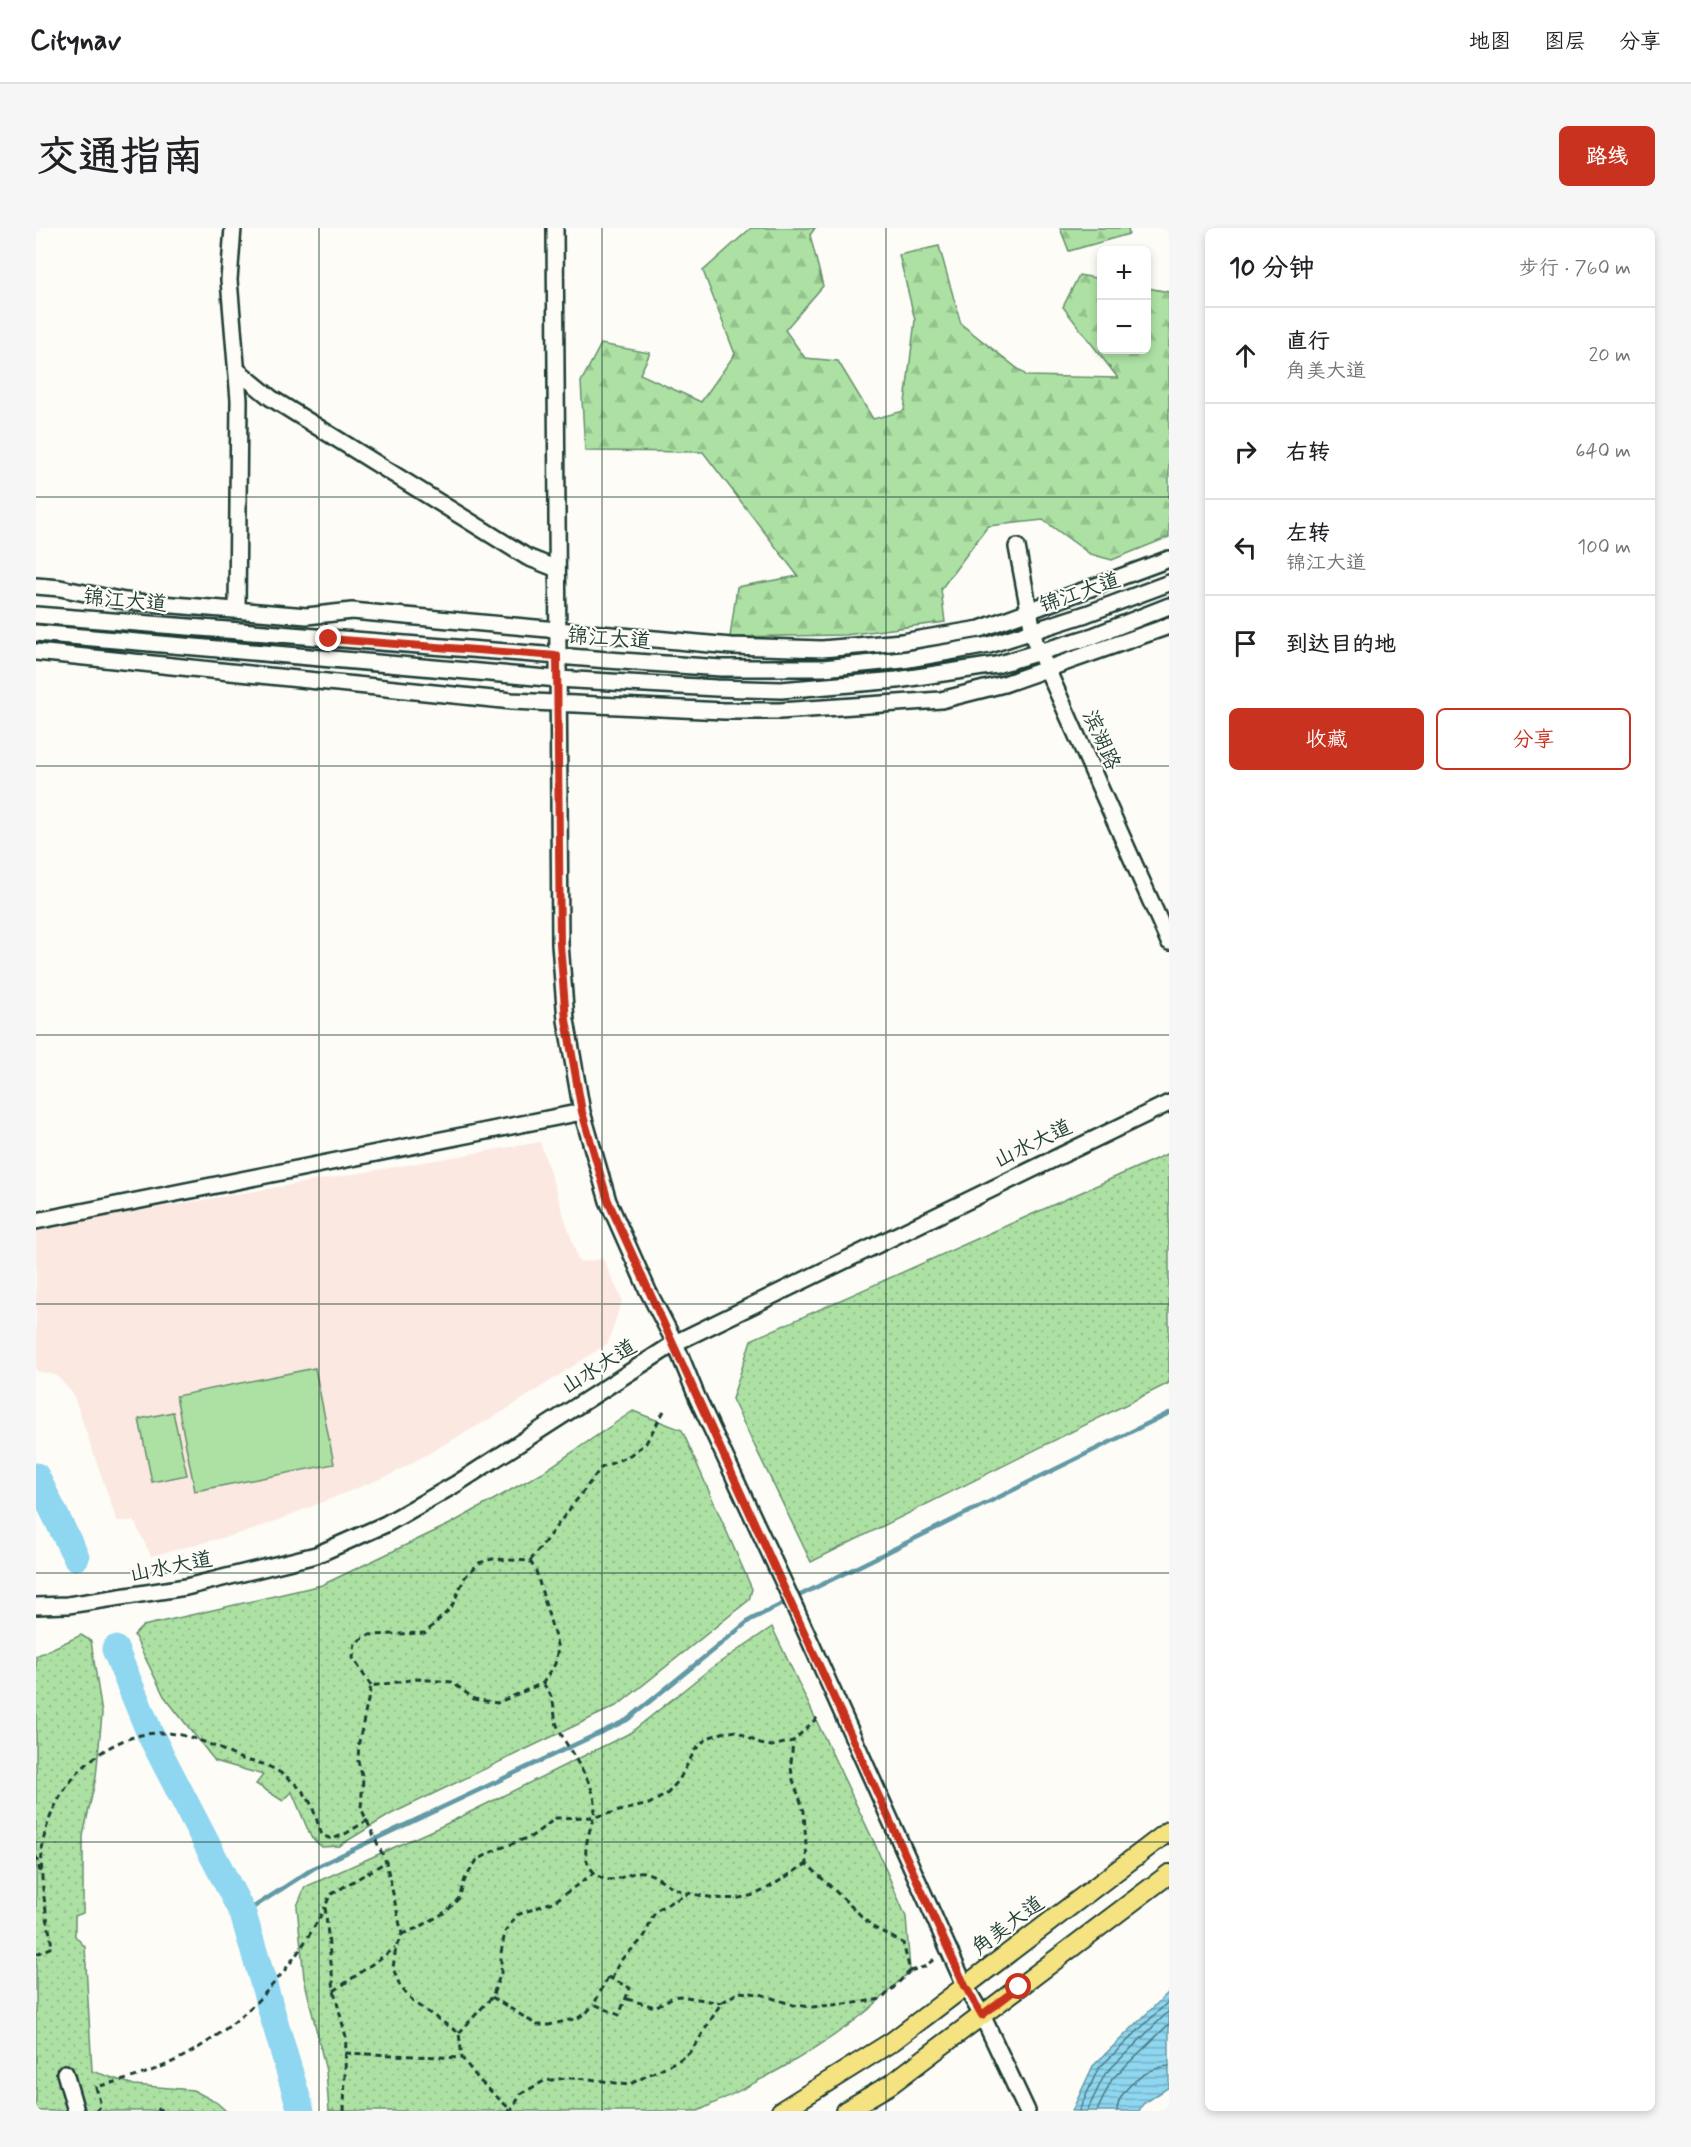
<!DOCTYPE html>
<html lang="zh">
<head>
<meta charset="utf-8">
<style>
  :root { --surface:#fff; --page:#f6f6f6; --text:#202124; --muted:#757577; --line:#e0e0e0; --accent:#c8321e }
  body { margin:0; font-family:Mynerve,"LXGW WenKai TC",sans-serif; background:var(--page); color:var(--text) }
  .controls { position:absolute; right:18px; top:18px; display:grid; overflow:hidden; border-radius:9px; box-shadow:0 3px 9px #0003 }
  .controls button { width:54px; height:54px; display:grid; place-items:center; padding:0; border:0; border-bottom:2px solid var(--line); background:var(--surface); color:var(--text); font:30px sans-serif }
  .stop { position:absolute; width:18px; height:18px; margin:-14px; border:4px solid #c8321e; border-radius:50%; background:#fff }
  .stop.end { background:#c8321e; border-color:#fff; box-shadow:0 2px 6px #0008 }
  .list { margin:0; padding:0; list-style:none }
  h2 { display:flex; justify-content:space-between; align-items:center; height:78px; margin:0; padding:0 24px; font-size:26px }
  h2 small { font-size:20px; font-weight:400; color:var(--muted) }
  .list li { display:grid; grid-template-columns:39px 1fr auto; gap:18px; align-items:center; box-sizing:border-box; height:96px; padding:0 24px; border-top:2px solid var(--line) }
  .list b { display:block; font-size:22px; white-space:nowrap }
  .list p { margin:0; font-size:20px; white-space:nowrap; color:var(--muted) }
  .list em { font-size:20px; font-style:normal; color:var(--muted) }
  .actions { display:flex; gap:12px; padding:18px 24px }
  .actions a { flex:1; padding:14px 0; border:2px solid var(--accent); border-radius:9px; text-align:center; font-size:21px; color:var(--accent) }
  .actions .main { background:var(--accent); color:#fff }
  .icon { flex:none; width:33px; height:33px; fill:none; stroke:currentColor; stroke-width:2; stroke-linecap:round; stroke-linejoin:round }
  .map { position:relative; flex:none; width:1133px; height:1883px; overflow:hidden; border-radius:9px }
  header { display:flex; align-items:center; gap:36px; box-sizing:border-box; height:84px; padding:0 30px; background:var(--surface); border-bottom:2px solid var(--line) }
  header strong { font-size:28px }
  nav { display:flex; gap:33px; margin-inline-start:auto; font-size:21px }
  .intro { display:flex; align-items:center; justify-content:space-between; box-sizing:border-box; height:144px; padding:0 36px }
  h1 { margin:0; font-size:42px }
  .button { padding:15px 27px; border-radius:9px; background:var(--accent); color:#fff; font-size:21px; font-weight:700 }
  main { display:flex; gap:36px; padding:0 36px }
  aside { flex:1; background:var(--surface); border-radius:9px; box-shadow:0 3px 9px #0003 }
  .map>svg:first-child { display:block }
  .built { fill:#fbe8e1 }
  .grass { fill:url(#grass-dots); stroke:#668f6c; stroke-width:1.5 }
  .forest { fill:url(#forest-firs); stroke:#668f6c; stroke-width:1.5 }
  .garden { fill:#ace1a3; stroke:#668f6c; stroke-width:1.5 }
  .water { fill:url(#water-rules); stroke:#6299a5; stroke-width:1.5 }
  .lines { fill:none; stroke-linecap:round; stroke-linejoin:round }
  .shore { stroke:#4c7a7f; stroke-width:1.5 }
  .stream { stroke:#6299a5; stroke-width:4.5 }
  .river { stroke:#8fd6f0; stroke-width:27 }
  .minor-casing { stroke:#1f3d34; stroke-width:20 }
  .major-casing { stroke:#1f3d34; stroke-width:22 }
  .path { stroke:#1f3d34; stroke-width:3; stroke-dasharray:6 4.5; stroke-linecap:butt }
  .minor { stroke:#fdfcf7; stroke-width:15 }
  .major { stroke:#f5e381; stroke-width:18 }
  .route { stroke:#c8321e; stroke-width:8 }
  .grid { fill:none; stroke:#1f3d34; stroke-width:1.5; stroke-opacity:0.55 }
  .labels { text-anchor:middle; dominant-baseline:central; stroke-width:4.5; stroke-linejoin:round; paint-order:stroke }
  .street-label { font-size:21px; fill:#1f3d34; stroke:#fdfcf7 }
</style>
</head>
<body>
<header>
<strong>Citynav</strong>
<nav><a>地图</a><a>图层</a><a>分享</a></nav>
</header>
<div class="intro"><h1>交通指南</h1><a class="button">路线</a></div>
<main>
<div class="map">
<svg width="1133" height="1883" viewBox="0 0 1133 1883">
  <defs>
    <pattern id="grass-dots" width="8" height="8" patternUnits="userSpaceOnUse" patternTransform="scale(1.5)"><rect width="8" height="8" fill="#ace1a3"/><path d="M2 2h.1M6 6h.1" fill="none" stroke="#94c28d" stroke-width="1.8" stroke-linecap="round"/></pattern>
    <pattern id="forest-firs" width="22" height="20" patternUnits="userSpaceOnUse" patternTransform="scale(1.5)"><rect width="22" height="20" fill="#ace1a3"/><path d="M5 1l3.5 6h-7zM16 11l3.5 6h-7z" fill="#94c28d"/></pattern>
    <pattern id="water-rules" width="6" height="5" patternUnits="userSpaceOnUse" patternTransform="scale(1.5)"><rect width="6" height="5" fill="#8fd6f0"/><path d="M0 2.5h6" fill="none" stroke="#74afc3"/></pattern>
  </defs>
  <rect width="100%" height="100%" fill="#fdfcf7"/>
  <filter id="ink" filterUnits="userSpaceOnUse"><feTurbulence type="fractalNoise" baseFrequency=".0167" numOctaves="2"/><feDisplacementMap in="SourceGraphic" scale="12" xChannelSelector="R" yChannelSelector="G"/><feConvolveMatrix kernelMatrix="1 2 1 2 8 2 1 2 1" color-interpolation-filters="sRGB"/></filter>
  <g filter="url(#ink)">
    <path class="built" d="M 504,914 L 543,1034 L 567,1031 L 586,1072 L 572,1115 L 473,1180 L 356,1246 L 217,1302 L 115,1328 L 98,1293 L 81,1293 L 37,1166 L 20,1147 L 0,1143 L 0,1001 Z"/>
    <path class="grass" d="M 1133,925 L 1133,1155 L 775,1334 L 696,1171 L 715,1112 Z
      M 597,1183 L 646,1202 L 716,1361 L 713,1372 L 582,1477 L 355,1586 L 303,1618 L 286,1619 L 275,1609 L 256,1564 L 247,1573 L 220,1556 L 227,1547 L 179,1533 L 128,1468 L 98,1407 L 107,1398 L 286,1357 L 414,1296 L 507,1244 Z
      M 736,1399 L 838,1614 L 870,1689 L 874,1743 C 858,1757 843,1774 826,1787 C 776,1826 719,1856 662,1883 L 293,1883 L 290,1843 L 268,1750 L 261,1678 L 269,1659 L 408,1597 L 594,1505 L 674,1441 Z
      M 45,1407 L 55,1413 L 66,1486 L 60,1549 L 47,1608 L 47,1685 L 39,1688 L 39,1708 L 49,1719 L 56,1843 L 98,1857 L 157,1862 L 180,1874 L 190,1883 L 0,1883 L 0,1428 Z"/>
    <path class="forest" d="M 715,0 L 779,0 L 774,7 L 787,58 L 749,102 L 769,130 L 802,133 L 837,191 L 868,183 L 879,92 L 863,27 L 903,18 L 925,96 L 991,148 L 1082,150 L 1027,79 L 1043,47 L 1065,51 L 1066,122 L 1110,122 L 1111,60 L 1133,64 L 1133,309 L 1076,332 L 1054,326 L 1007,292 L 952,298 L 905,361 L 909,394 L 809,407 L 694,409 L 701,359 L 762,348 L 667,224 L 549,223 L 545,154 L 565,116 L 614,125 L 604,146 L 665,174 L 699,126 L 667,43 Z
      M 1024,0 L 1092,0 L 1093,6 L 1033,23 Z"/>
    <path class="garden" d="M 279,1140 L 298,1236 L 159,1263 L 140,1168 Z
      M 137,1184 L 151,1247 L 116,1254 L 103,1191 Z"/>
    <path class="water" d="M 1133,1764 L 1133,1859 L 1107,1876 L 1103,1883 L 1036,1883 L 1057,1838 Z"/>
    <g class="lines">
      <path class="shore" d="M 1043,1883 L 1062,1841 L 1133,1773
        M 1051,1883 L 1069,1846 L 1133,1783
        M 1061,1883 L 1076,1851 L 1133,1796
        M 1081,1883 C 1082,1861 1112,1839 1133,1838"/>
      <path class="stream" d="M 207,1686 L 278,1640 L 591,1492 L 714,1392 L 1133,1185"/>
      <path class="river" d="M 0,1248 L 40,1329
        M 79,1421 L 115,1508 L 207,1686 L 265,1883"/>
      <g class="minor-casing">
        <path id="minor" d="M 197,0 L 193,52 L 203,172 L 201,382
          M 519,0 L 524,716 L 530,792 L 546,884 L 572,973 L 612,1063 L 639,1115 L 661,1169 L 751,1362 L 929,1758 L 946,1787 L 991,1883
          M 201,142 L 235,170 L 491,329 L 521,341
          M 981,319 L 999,414 L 1133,714
          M 0,358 L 24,360 L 89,373 L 271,388 L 316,383 L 695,418 L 786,421 L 866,414 L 944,401 L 1133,331
          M 0,387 L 572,432 L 685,440 L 787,440 L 867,432 L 953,417 L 1050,386 L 1133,355
          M 0,405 L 522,451 L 680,460 L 745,462 L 861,452 L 960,437 L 1057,408 L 1133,378
          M 0,424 L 476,473 L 688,483 L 744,483 L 905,472 L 968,456 L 1133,398
          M 0,993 L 546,884
          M 0,1378 L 32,1377 L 150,1359 L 280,1327 L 350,1296 L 420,1256 L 639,1115 L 1133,875
          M 29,1845 L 40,1883"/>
      </g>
      <g class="major-casing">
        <path id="major" d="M 745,1883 L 857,1813 L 1133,1603
          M 809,1883 L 855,1856 L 1133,1646"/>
      </g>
      <path class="path" d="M 494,1333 L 565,1240 L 594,1227 L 610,1215 L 628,1183
        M 507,1455 C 510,1460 514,1465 516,1471 C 519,1479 518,1489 521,1497 C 530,1520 558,1554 559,1575 C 560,1596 540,1623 556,1642 C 573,1664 592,1642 607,1644 C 621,1646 633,1660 648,1664 C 673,1670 704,1676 728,1662 C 743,1654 756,1644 771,1636
        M 335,1458 L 317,1430 L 319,1415 L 332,1407 L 389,1405 L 415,1380 L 429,1349 L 443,1335 L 456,1331 L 494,1333 L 500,1343 L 522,1420 L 519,1436 L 507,1455 L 461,1475 L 438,1471 L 416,1454 L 381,1451 L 335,1458 L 323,1514 L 322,1533 L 327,1551 L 325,1580 L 350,1634 L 366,1706 L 360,1719 L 357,1740 L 364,1758 L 377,1774 L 423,1805 L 426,1830 L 444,1853 L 476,1883
        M 0,1628 L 5,1648
        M 366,1706 L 384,1699 L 411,1683 L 423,1670 L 429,1651 L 441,1632 L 460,1622 L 496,1608 L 520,1590 L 558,1589 L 613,1576 L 631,1566 L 643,1552 L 659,1522 L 671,1510 L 686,1505 L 701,1503 L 724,1516 L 736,1518 L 757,1513 L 783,1488
        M 0,1726 L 16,1719 C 11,1686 2,1649 7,1615 C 16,1559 68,1503 128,1505 C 155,1506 178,1518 201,1529 C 209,1533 219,1534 227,1536 C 243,1542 261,1555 271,1569 C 278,1579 281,1595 286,1607 L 296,1611 L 309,1606 L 332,1592
        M 874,1743 L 888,1739 L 901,1729
        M 572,1749 L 594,1760 L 583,1787 L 558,1776 Z
        M 576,1751 C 585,1725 592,1728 607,1710 C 614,1701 613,1689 623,1681 C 631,1675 643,1671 652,1666
        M 298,1763 L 359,1720
        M 456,1769 L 501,1797 L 513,1797 L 542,1790 L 551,1784 L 558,1776
        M 591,1771 L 619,1779 L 637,1769 L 644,1768 L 685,1775
        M 423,1805 L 456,1769 L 465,1745 L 465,1725 L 469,1704 L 481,1687 L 519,1673 L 559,1644
        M 309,1825 L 426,1830
        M 60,1883 L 65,1878 L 60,1859 C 75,1855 90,1852 104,1847 C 186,1820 251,1754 289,1679
        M 121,1883 L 122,1881 L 129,1883
        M 308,1883 L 310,1809 L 298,1763 L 289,1679 L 294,1667 L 350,1634
        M 472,1883 L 476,1881 L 485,1866 L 508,1853 L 531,1850 L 554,1851 L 592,1857 L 643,1832 L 653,1825 L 662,1813 L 685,1775 L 703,1764 L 724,1766 L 757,1777 L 776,1779 L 819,1775 L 846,1771 L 874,1743 L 867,1715 L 837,1699 L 771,1636 L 768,1583 L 756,1549 L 755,1535 L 757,1513"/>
      <use href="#minor" class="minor"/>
      <use href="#major" class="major"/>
    </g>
  </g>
  <g class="lines" filter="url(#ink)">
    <path class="route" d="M 293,411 L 521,428 L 524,716 L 530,792 L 546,884 L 572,973 L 929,1758 L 946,1787 L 983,1759"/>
  </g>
  <path class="grid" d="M 283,0 L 283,1883M 566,0 L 566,1883M 850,0 L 850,1883M 0,269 L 1133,269M 0,538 L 1133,538M 0,807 L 1133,807M 0,1076 L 1133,1076M 0,1345 L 1133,1345M 0,1614 L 1133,1614"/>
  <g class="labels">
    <g class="street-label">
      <text transform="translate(1044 365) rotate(-19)">锦江大道</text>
      <text transform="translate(89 373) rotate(5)">锦江大道</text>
      <text transform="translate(573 411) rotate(4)">锦江大道</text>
      <text transform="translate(1065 512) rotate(66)">滨湖路</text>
      <text transform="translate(997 916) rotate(-26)">山水大道</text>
      <text transform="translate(563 1139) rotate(-32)">山水大道</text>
      <text transform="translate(135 1339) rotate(-11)">山水大道</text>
      <text transform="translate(972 1698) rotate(-37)">角美大道</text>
    </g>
  </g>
</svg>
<div class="controls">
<button>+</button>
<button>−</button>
</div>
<div class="stop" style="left:983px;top:1759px"></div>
<div class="stop end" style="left:293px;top:411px"></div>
</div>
<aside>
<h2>10 分钟<small>步行 · 760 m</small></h2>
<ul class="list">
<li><svg class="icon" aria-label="ahead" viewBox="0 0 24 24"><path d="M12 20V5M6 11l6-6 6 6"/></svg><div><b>直行</b><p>角美大道</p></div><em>20 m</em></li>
<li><svg class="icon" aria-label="right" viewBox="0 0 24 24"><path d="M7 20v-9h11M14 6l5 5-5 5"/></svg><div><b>右转</b></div><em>640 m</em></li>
<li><svg class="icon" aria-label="left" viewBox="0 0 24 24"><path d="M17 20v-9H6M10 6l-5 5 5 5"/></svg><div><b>左转</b><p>锦江大道</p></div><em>100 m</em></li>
<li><svg class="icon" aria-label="arrive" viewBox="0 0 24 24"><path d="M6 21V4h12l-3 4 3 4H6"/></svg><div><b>到达目的地</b></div></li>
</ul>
<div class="actions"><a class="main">收藏</a><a>分享</a></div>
</aside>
</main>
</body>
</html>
